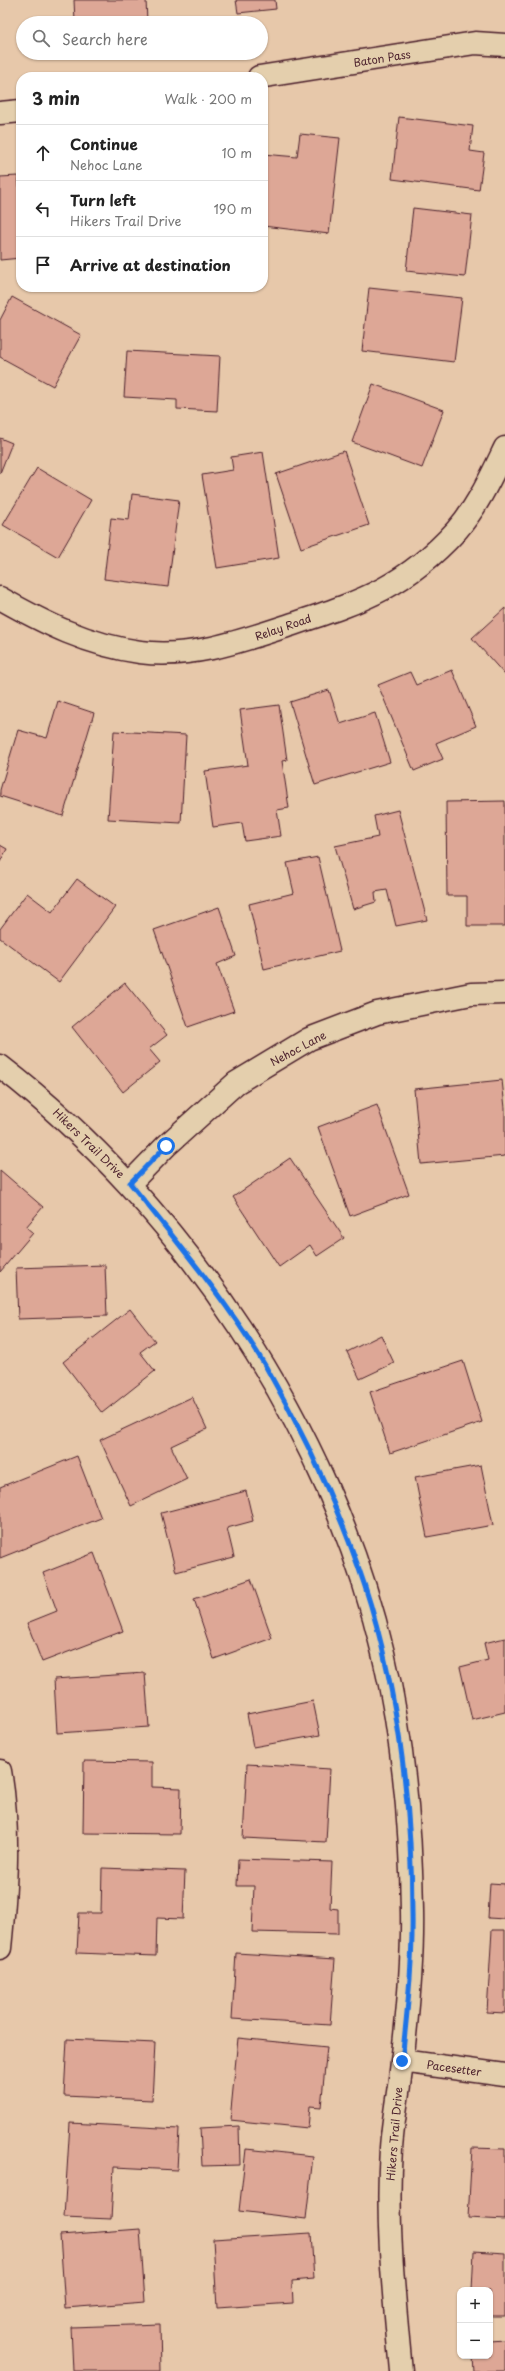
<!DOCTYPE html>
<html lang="en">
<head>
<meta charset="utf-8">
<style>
  :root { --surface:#fff; --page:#f6f6f6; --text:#222; --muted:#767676; --line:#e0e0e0 }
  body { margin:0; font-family:"Playpen Sans",sans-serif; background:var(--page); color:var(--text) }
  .controls { position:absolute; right:12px; bottom:12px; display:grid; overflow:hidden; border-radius:8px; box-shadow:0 1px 3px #0004 }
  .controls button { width:36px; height:36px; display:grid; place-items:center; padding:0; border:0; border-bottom:1px solid var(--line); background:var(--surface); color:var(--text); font:20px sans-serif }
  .stop { position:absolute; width:12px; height:12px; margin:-9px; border:3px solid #1a73e8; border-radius:50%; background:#fff }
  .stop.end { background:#1a73e8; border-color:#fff; box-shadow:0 1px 4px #0008 }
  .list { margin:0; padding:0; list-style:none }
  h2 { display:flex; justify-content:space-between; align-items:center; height:52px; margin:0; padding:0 16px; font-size:17px }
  h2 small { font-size:13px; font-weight:400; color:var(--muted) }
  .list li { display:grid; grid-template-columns:26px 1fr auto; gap:12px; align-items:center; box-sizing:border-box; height:56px; padding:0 16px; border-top:1px solid var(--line) }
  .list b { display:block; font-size:15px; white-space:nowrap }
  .list p { margin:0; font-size:13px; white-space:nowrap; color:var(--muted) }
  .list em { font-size:13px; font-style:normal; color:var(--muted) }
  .icon { flex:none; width:22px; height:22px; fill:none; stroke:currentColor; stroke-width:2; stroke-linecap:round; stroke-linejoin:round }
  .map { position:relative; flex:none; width:505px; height:2371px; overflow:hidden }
  .search { position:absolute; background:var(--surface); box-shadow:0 1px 3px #0004; left:16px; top:16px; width:252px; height:44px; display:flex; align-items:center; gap:10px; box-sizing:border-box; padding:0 14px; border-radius:22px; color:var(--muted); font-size:15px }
  .panel { position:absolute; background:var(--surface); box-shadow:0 1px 3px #0004; left:16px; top:72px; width:252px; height:220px; border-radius:16px }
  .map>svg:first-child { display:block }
  .building { fill:#dda796; stroke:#4a1f2b }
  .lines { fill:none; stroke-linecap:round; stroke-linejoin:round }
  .minor-casing { stroke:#4a1f2b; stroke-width:25 }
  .minor { stroke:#e4cfad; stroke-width:22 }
  .route { stroke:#1a73e8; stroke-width:5 }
  .labels { text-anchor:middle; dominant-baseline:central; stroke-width:3; stroke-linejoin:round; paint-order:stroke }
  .street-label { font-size:11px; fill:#4a1f2b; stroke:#e4cfad }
</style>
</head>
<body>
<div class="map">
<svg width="505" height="2371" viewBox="0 0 505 2371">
  <rect width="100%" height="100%" fill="#e7c8aa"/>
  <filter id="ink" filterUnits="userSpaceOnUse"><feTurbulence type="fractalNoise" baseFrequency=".025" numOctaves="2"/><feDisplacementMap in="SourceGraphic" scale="8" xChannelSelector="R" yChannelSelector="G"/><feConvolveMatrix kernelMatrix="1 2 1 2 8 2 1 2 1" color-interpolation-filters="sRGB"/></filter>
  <g filter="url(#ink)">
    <path class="building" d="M 74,0 L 146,0 L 147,21 L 75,22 Z
      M 236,0 L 275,0 L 276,9 L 238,13 Z
      M 399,117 L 473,126 L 470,151 L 484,153 L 479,190 L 392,179 Z
      M 300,134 L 340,138 L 329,234 L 263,226 L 263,154 L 297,157 Z
      M 18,176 L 21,204 L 21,258 L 0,260 L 0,177 Z
      M 413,208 L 472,215 L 465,277 L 406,271 Z
      M 369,288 L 462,298 L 454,362 L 362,351 Z
      M 12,297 L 81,335 L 53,386 L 0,357 L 0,320 Z
      M 127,351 L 220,356 L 217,411 L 177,409 L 177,400 L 124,397 Z
      M 373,384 L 444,410 L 422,468 L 352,442 Z
      M 0,438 L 12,443 L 0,473 Z
      M 344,451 L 369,525 L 301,548 L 276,474 Z
      M 263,452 L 279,558 L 217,568 L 202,475 L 233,470 L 231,457 Z
      M 37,468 L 91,500 L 58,557 L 3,525 Z
      M 132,494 L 179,500 L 168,587 L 104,579 L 111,518 L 129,520 Z
      M 505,608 L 505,675 L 472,638 Z
      M 452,670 L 476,726 L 436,743 L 443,759 L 414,771 L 378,685 L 410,672 L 416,685 Z
      M 329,690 L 340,724 L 375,713 L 390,762 L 315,785 L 290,702 Z
      M 58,701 L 94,713 L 63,816 L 0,796 L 0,790 L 18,730 L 47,738 Z
      M 279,705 L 287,760 L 282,761 L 289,808 L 277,810 L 281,836 L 245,841 L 242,823 L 213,827 L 205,771 L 248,765 L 240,710 Z
      M 114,731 L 186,735 L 181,823 L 108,819 Z
      M 505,801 L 505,926 L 467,926 L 467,896 L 447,896 L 446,802 Z
      M 398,810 L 427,920 L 396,926 L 387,890 L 375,892 L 376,902 L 353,909 L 335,846 L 378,837 L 374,816 Z
      M 0,845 L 7,849 L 0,862 Z
      M 318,857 L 340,951 L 264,969 L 249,904 L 294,893 L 287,863 Z
      M 77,879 L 115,907 L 59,982 L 0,938 L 0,929 L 27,893 L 52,912 Z
      M 219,907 L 236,956 L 217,964 L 234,1011 L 188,1027 L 154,930 Z
      M 125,983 L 167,1035 L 149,1049 L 160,1062 L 123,1092 L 72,1027 Z
      M 502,1080 L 505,1108 L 505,1156 L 421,1164 L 414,1089 Z
      M 377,1105 L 409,1194 L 350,1216 L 318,1127 Z
      M 290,1158 L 344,1238 L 317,1256 L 310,1245 L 279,1267 L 233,1197 Z
      M 0,1170 L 43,1207 L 26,1227 L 33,1233 L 0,1272 Z
      M 105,1265 L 107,1316 L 18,1319 L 16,1268 Z
      M 130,1309 L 155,1341 L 140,1352 L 155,1371 L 102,1413 L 63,1362 Z
      M 381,1335 L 394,1363 L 360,1379 L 347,1352 Z
      M 463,1361 L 482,1422 L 390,1453 L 370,1392 Z
      M 192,1397 L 207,1429 L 171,1446 L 187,1479 L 131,1506 L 100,1440 Z
      M 77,1456 L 101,1518 L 0,1558 L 0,1487 Z
      M 481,1465 L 493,1525 L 427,1537 L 415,1477 Z
      M 246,1491 L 253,1521 L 227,1528 L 234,1557 L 176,1572 L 161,1513 Z
      M 94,1553 L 123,1631 L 42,1662 L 27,1623 L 57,1611 L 43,1573 Z
      M 251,1579 L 272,1638 L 214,1659 L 194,1599 Z
      M 505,1638 L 505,1712 L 472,1720 L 460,1667 L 488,1660 L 484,1643 Z
      M 145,1673 L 149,1727 L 57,1733 L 54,1679 Z
      M 313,1701 L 320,1735 L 253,1747 L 247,1714 Z
      M 84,1761 L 152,1762 L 152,1787 L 181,1788 L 180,1834 L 83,1833 Z
      M 247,1764 L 330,1769 L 326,1842 L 243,1838 Z
      M 238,1859 L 332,1862 L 330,1908 L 338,1909 L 338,1934 L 252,1932 L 254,1886 L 237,1886 Z
      M 102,1868 L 185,1871 L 183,1919 L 157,1918 L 156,1956 L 77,1953 L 79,1913 L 101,1913 Z
      M 490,1883 L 505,1884 L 505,1919 L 488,1918 Z
      M 492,1930 L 505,1930 L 505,2013 L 487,2012 Z
      M 236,1953 L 335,1959 L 330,2025 L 232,2019 Z
      M 238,2038 L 327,2047 L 321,2107 L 310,2106 L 308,2128 L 230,2120 Z
      M 67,2039 L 155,2043 L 152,2100 L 64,2096 Z
      M 70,2123 L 179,2129 L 177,2170 L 114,2167 L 111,2219 L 64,2217 Z
      M 239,2126 L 240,2165 L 202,2166 L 200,2128 Z
      M 472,2148 L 505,2149 L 505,2220 L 468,2218 Z
      M 246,2149 L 313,2156 L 306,2219 L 239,2211 Z
      M 140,2229 L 145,2302 L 65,2308 L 60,2235 Z
      M 311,2233 L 314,2279 L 292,2281 L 293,2303 L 217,2308 L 213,2239 Z
      M 474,2251 L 505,2253 L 505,2316 L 490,2316 L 490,2290 L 472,2290 Z
      M 160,2324 L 161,2371 L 73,2371 L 71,2327 Z
      M 505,2340 L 505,2371 L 473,2371 L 472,2356 L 490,2356 L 490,2341 Z"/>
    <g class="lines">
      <g class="minor-casing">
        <path id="minor" d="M 259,77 L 475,43 L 505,45
          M 0,113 L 21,111
          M 0,598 C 44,623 88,645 140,652 C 193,659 244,640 293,624 C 323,614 355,604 383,589 C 409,575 436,553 456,531 C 478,506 491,477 505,448
          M 0,1066 C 181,1205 331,1429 383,1653 C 403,1737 411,1825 412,1911 C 413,1961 408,2012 402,2062 C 399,2091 393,2119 391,2148 C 386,2223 394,2296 401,2371
          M 130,1183 L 166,1146 L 236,1083 L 309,1039 L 377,1013 L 471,994 L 505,993
          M 0,1771 C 10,1829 6,1889 0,1948
          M 402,2061 L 505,2075"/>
      </g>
      <use href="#minor" class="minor"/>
    </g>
  </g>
  <g class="lines" filter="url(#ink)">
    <path class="route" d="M 166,1146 L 130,1183 C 178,1243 227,1301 266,1367 C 302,1430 334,1498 358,1566 C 396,1672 412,1801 412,1913 C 413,1963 407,2012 402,2061"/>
  </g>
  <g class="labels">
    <g class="street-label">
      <text transform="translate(382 58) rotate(-9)">Baton Pass</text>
      <text transform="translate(283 627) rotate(-19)">Relay Road</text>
      <text transform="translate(298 1048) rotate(-28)">Nehoc Lane</text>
      <text transform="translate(89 1143) rotate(44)">Hikers Trail Drive</text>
      <text transform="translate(454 2068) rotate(8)">Pacesetter</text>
      <text transform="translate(394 2134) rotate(-85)">Hikers Trail Drive</text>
    </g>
  </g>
</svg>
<div class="controls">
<button>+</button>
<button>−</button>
</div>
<div class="stop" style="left:166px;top:1146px"></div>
<div class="stop end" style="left:402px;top:2061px"></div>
<div class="search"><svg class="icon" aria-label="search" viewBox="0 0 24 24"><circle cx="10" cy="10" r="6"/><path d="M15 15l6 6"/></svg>Search here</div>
<section class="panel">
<h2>3 min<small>Walk · 200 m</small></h2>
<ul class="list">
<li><svg class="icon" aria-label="ahead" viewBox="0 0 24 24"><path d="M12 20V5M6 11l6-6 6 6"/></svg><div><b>Continue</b><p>Nehoc Lane</p></div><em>10 m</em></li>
<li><svg class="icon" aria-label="left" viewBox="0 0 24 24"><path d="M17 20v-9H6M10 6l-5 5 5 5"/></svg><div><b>Turn left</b><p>Hikers Trail Drive</p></div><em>190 m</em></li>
<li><svg class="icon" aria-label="arrive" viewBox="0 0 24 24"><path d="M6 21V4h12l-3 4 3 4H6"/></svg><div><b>Arrive at destination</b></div></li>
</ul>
</section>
</div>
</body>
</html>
